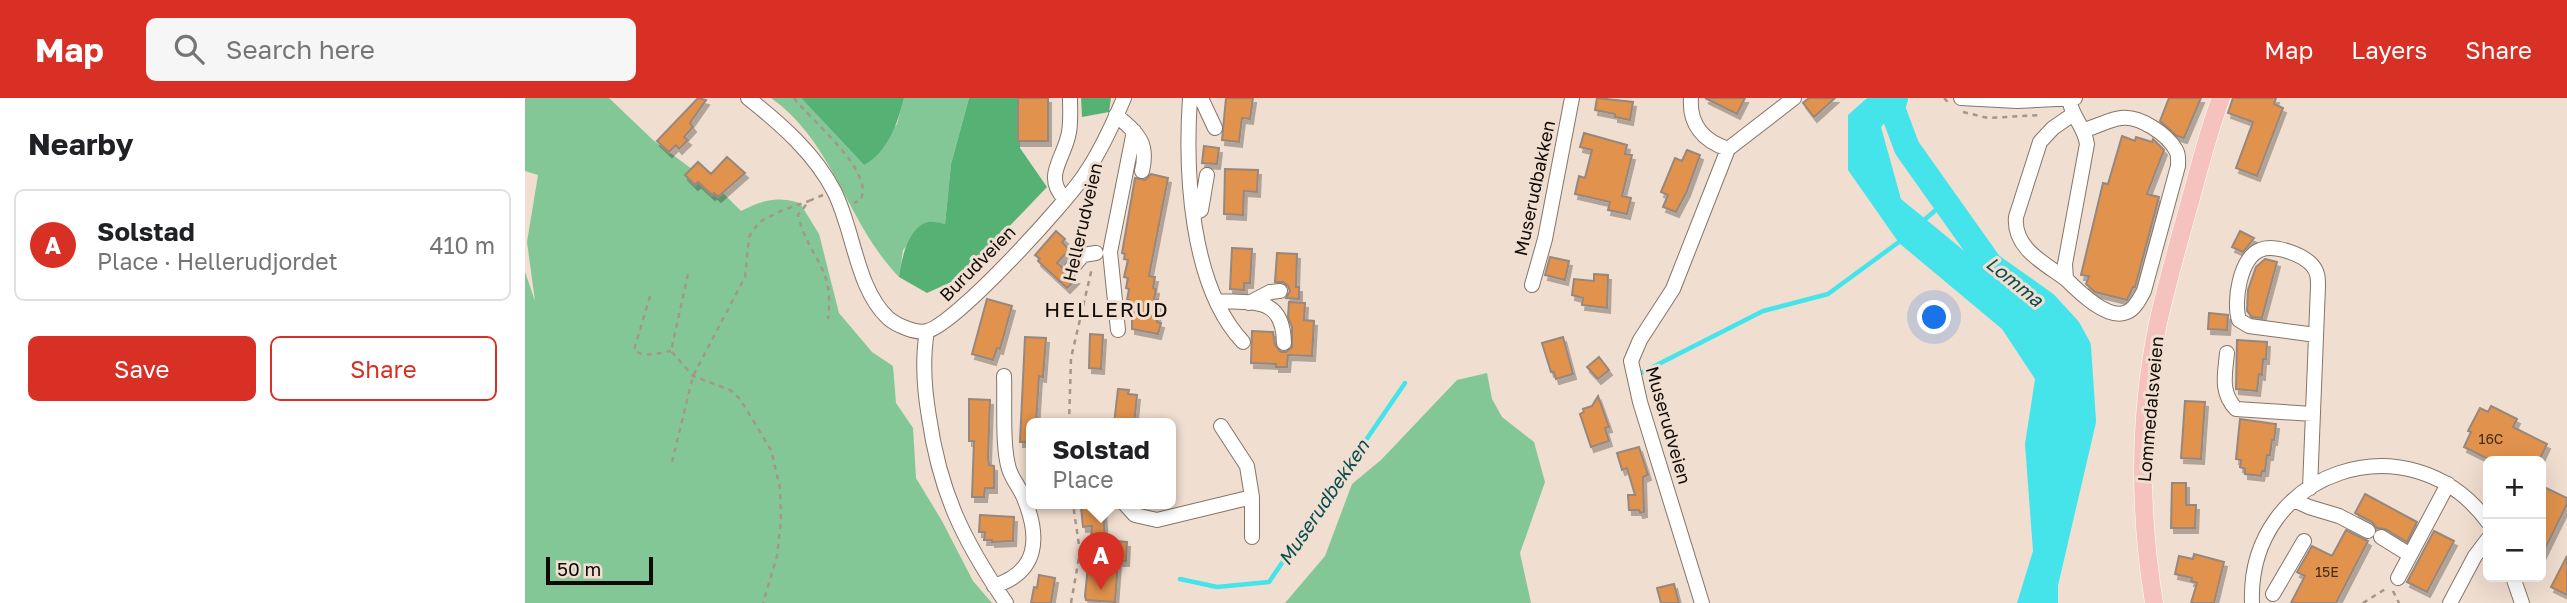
<!DOCTYPE html>
<html lang="en">
<head>
<meta charset="utf-8">
<style>
  :root { --surface:#fff; --page:#f6f6f6; --text:#202124; --muted:#757577; --line:#e0e0e0; --accent:#d93025 }
  body { margin:0; font-family:"Golos Text",sans-serif; background:var(--page); color:var(--text) }
  .controls { position:absolute; right:21px; bottom:21px; display:grid; overflow:hidden; border-radius:10px; box-shadow:0 7px 28px #0002 }
  .controls button { width:63px; height:63px; display:grid; place-items:center; padding:0; border:0; border-bottom:2px solid var(--line); background:var(--surface); color:var(--text); font:35px sans-serif }
  .scale { position:absolute; left:21px; bottom:18px; width:107px; box-sizing:border-box; padding-left:7px; border:4px solid #100a06; border-top:0; font-size:19px; line-height:24px; white-space:nowrap; color:#100a06; -webkit-text-stroke:5px #f0ded0; paint-order:stroke }
  .you { position:absolute; left:1410px; top:220px; width:24px; height:24px; margin:-18px; border:5px solid #fff; border-radius:50%; background:#1a73e8; box-shadow:0 0 0 10px #1a73e833 }
  .badge { display:grid; place-items:center; width:46px; height:46px; border-radius:50%; background:var(--accent); color:#fff; font-size:23px; font-weight:700 }
  .pin { position:absolute; translate:-50% -58px; filter:drop-shadow(0 2px 4px #0008) }
  .pin::after { content:''; position:absolute; top:37px; width:24px; height:21px; background:inherit; clip-path:polygon(0 0,100% 0,50% 100%) }
  .popup { position:absolute; left:501px; top:320px; width:150px; height:91px; box-sizing:border-box; display:grid; place-content:center; border-radius:10px; background:var(--surface); filter:drop-shadow(0 2px 5px #0005); font-size:23px; white-space:nowrap; color:var(--muted) }
  .popup b { font-size:26px; color:var(--text) }
  .popup::after { content:''; position:absolute; left:50%; top:100%; margin-left:-14px; border:14px solid transparent; border-top-color:var(--surface) }
  .list { margin:0; padding:0; list-style:none }
  h2 { display:flex; justify-content:space-between; align-items:center; height:91px; margin:0; padding:0 28px; font-size:30px }
  h2 small { font-size:23px; font-weight:400; color:var(--muted) }
  .list li { display:grid; grid-template-columns:46px 1fr auto; gap:21px; align-items:center; box-sizing:border-box; height:112px; margin:0 14px 14px; padding:0 14px; border:2px solid var(--line); border-radius:10px }
  .list b { display:block; font-size:26px; white-space:nowrap }
  .list p { margin:0; font-size:23px; white-space:nowrap; color:var(--muted) }
  .list em { font-size:23px; font-style:normal; color:var(--muted) }
  .actions { display:flex; gap:14px; padding:21px 28px }
  .actions a { flex:1; padding:16px 0; border:2px solid var(--accent); border-radius:10px; text-align:center; font-size:24px; color:var(--accent) }
  .actions .main { background:var(--accent); color:#fff }
  .icon { flex:none; width:38px; height:38px; fill:none; stroke:currentColor; stroke-width:2; stroke-linecap:round; stroke-linejoin:round }
  .map { position:relative; flex:none; width:2042px; height:505px; overflow:hidden }
  header { display:flex; align-items:center; gap:42px; box-sizing:border-box; height:98px; padding:0 35px; background:var(--accent); color:#fff }
  header strong { font-size:33px }
  nav { display:flex; gap:38px; margin-inline-start:auto; font-size:24px }
  .search { width:490px; height:63px; background:var(--page); display:flex; align-items:center; gap:18px; box-sizing:border-box; padding:0 24px; border-radius:10px; color:var(--muted); font-size:26px }
  main { display:flex }
  aside { flex:1; background:var(--surface) }
  .map>svg:first-child { display:block }
  .green { fill:#84c796 }
  .forest { fill:#56b274 }
  .water { fill:#45e3ea }
  .lines { fill:none; stroke-linecap:round; stroke-linejoin:round }
  .stream { stroke:#45e3ea; stroke-width:4.5 }
  .river { stroke:#45e3ea; stroke-width:26 }
  .building { fill:#e1924e; stroke:#98877b; stroke-width:2; filter:url(#shadow) }
  .minor-casing { stroke:#857568; stroke-width:16 }
  .major-casing { stroke:#fff; stroke-width:19 }
  .path { stroke:#a4968b; stroke-width:2.5; stroke-dasharray:5 5; stroke-linecap:butt }
  .minor { stroke:#fff; stroke-width:14 }
  .major { stroke:#f5c2be; stroke-width:18 }
  .labels { text-anchor:middle; dominant-baseline:central; stroke-width:6; stroke-linejoin:round; paint-order:stroke }
  .number-label { font-size:14px; fill:#442c18 }
  .street-label { font-size:18px; fill:#100a06; stroke:#f0ded0 }
  .water-label { font-size:19px; font-style:italic; fill:#064d50; stroke:#f0ded0 }
  .quarter-label { font-size:21px; letter-spacing:2px; fill:#100a06; stroke:#f0ded0 }
</style>
</head>
<body>
<header>
<strong>Map</strong>
<div class="search"><svg class="icon" aria-label="search" viewBox="0 0 24 24"><circle cx="10" cy="10" r="6"/><path d="M15 15l6 6"/></svg>Search here</div>
<nav><a>Map</a><a>Layers</a><a>Share</a></nav>
</header>
<main>
<aside>
<h2>Nearby<small></small></h2>
<ul class="list">
<li><span class="badge">A</span><div><b>Solstad</b><p>Place · Hellerudjordet</p></div><em>410 m</em></li>
</ul>
<div class="actions"><a class="main">Save</a><a>Share</a></div>
</aside>
<div class="map">
<svg width="2042" height="505" viewBox="0 0 2042 505">
  <defs>
    <filter id="shadow"><feDropShadow dx="3" dy="5" stdDeviation="0" flood-color="#0004"/></filter>
  </defs>
  <rect width="100%" height="100%" fill="#f0ded0"/>
  <path class="green" d="M 0,0 L 84,0 L 128,42 L 195,92 L 216,113 C 238,102 251,98 275,105 L 294,136 L 314,215 L 347,254 L 368,268 L 371,305 L 388,330 L 391,380 L 417,423 L 448,483 L 467,505 L 0,505 L 0,174 L 10,203 L 2,144 L 13,77 L 0,73 Z
    M 246,0 L 276,0 L 339,67 L 372,26 L 379,0 L 444,0 L 426,66 L 420,126 L 405,124 L 378,152 L 374,179 C 322,126 309,44 246,0 Z
    M 962,275 L 967,301 L 977,319 L 1009,344 L 1020,384 L 995,455 L 1006,505 L 760,505 L 800,458 L 827,386 L 856,362 L 932,282 Z"/>
  <path class="forest" d="M 276,0 L 379,0 C 373,25 362,55 339,67 Z
    M 444,0 L 495,0 L 495,50 L 522,89 L 435,180 L 402,195 L 374,179 C 376,163 383,129 403,124 C 408,123 415,125 420,126 L 426,66 Z
    M 556,0 L 586,0 L 584,14 L 557,19 Z"/>
  <path class="water" d="M 1342,0 L 1381,0 L 1356,29 L 1376,101 L 1543,238 L 1548,420 L 1513,472 L 1507,505 L 1492,505 L 1508,453 L 1500,346 L 1510,281 L 1477,231 L 1374,145 L 1323,72 L 1323,17 Z"/>
  <g class="lines">
    <path class="stream" d="M 1398,123 L 1420,104
      M 1116,275 L 1238,213 L 1303,196 L 1378,141
      M 655,481 L 692,489 L 744,484 L 880,285"/>
    <path class="river" d="M 1370,0 L 1367,10 L 1382,50 L 1465,167 L 1520,206 L 1543,231 L 1553,249 L 1558,323 L 1520,486 L 1520,505"/>
  </g>
  <path class="building" d="M 173,0 L 181,2 L 165,25 L 168,29 L 159,39 L 163,42 L 154,51 L 151,47 L 144,54 L 132,43 Z
    M 493,0 L 523,0 L 523,43 L 493,43 Z
    M 701,0 L 728,0 L 725,21 L 717,20 L 714,44 L 697,42 Z
    M 1072,0 L 1108,4 L 1105,22 L 1090,19 L 1090,16 L 1070,12 Z
    M 1180,0 L 1220,0 L 1212,16 Z
    M 1284,0 L 1310,0 L 1289,19 L 1278,5 Z
    M 1644,0 L 1676,0 L 1659,40 L 1652,38 L 1635,23 Z
    M 1708,0 L 1751,0 L 1749,6 L 1758,10 L 1732,78 L 1711,70 L 1728,24 L 1703,15 Z
    M 1059,35 L 1102,47 L 1100,56 L 1107,57 L 1097,98 L 1106,100 L 1102,116 L 1083,112 L 1085,104 L 1050,96 L 1054,78 L 1060,80 L 1067,52 L 1055,49 Z
    M 1597,38 L 1610,43 L 1611,39 L 1627,44 L 1628,41 L 1639,52 L 1622,96 L 1634,99 L 1610,189 L 1608,189 L 1602,202 L 1570,194 L 1561,186 L 1564,178 L 1556,177 L 1578,85 L 1583,86 Z
    M 679,48 L 694,50 L 692,66 L 677,65 Z
    M 1162,52 L 1175,57 L 1162,93 L 1151,114 L 1138,109 L 1143,97 L 1136,94 L 1150,60 L 1157,63 Z
    M 202,59 L 220,75 L 193,99 L 189,95 L 187,97 L 173,84 L 170,87 L 160,77 L 173,64 L 186,76 Z
    M 700,71 L 733,72 L 732,94 L 719,93 L 718,117 L 699,116 Z
    M 626,76 L 643,80 L 624,178 L 630,179 L 628,190 L 631,191 L 629,202 L 633,202 L 632,224 L 636,225 L 633,236 L 607,231 L 607,214 L 604,213 L 605,202 L 602,202 L 604,191 L 601,190 L 603,180 L 599,179 L 603,162 L 599,161 L 600,156 L 597,155 L 610,80 L 620,82 Z
    M 531,133 L 540,141 L 537,144 L 544,152 L 532,165 L 537,169 L 539,178 L 551,181 L 542,190 L 513,163 L 515,161 L 510,157 Z
    M 1715,133 L 1729,140 L 1718,154 L 1707,149 Z
    M 707,150 L 727,151 L 725,185 L 719,185 L 719,192 L 705,191 Z
    M 752,155 L 772,156 L 771,189 L 774,189 L 774,201 L 761,200 L 765,193 L 763,188 L 758,184 L 750,184 Z
    M 1025,159 L 1044,163 L 1040,182 L 1020,177 Z
    M 1740,161 L 1752,164 L 1737,220 L 1727,219 L 1722,213 L 1723,192 L 1731,169 Z
    M 1069,176 L 1083,177 L 1082,210 L 1057,207 L 1058,200 L 1047,197 L 1049,181 L 1069,183 Z
    M 462,201 L 487,208 L 475,251 L 472,250 L 468,262 L 447,256 Z
    M 764,204 L 780,205 L 779,222 L 789,223 L 787,258 L 763,257 L 762,269 L 751,269 L 751,266 L 726,265 L 727,233 L 748,234 L 750,247 L 756,254 L 761,254 L 767,249 L 767,229 L 763,219 Z
    M 1684,215 L 1703,217 L 1702,232 L 1683,231 Z
    M 565,236 L 578,237 L 576,271 L 564,270 Z
    M 500,239 L 521,240 L 518,279 L 514,278 L 511,326 L 506,326 L 506,344 L 495,344 Z
    M 1038,239 L 1048,276 L 1031,281 L 1029,274 L 1026,274 L 1017,245 Z
    M 1712,242 L 1742,244 L 1741,261 L 1738,261 L 1737,277 L 1734,276 L 1732,293 L 1711,291 Z
    M 1074,259 L 1084,272 L 1073,281 L 1062,269 Z
    M 593,291 L 604,292 L 603,296 L 612,297 L 609,326 L 589,326 Z
    M 1073,298 L 1084,329 L 1080,330 L 1084,343 L 1066,349 L 1055,316 L 1059,314 L 1058,311 L 1067,308 Z
    M 444,301 L 465,302 L 463,360 L 464,367 L 469,368 L 469,390 L 460,390 L 459,399 L 447,399 L 449,343 L 444,343 Z
    M 1660,303 L 1680,304 L 1676,361 L 1656,360 Z
    M 1966,308 L 1992,321 L 1988,329 L 2022,346 L 2014,363 L 1967,363 L 1939,349 L 1946,334 L 1943,333 L 1955,310 L 1963,314 Z
    M 1715,321 L 1751,326 L 1749,342 L 1747,342 L 1745,357 L 1742,357 L 1740,373 L 1737,373 L 1736,378 L 1720,376 L 1720,371 L 1715,369 L 1716,362 L 1711,361 Z
    M 1114,349 L 1123,377 L 1118,379 L 1119,414 L 1115,415 L 1114,412 L 1104,412 L 1103,397 L 1110,397 L 1102,370 L 1097,372 L 1092,355 Z
    M 1647,385 L 1661,385 L 1661,407 L 1671,407 L 1670,430 L 1646,430 Z
    M 2021,390 L 2042,400 L 2042,406 L 2016,459 L 2016,401 Z
    M 1840,396 L 1892,424 L 1882,444 L 1860,431 L 1852,430 L 1847,424 L 1830,415 Z
    M 578,408 L 580,442 L 602,444 L 601,463 L 593,463 L 590,504 L 561,502 L 560,498 L 567,428 L 558,429 L 556,409 Z
    M 455,417 L 489,419 L 488,443 L 467,444 L 467,442 L 459,442 L 460,434 L 454,434 Z
    M 1821,432 L 1843,443 L 1811,505 L 1766,505 L 1780,478 L 1772,474 L 1787,448 L 1807,458 Z
    M 1909,433 L 1929,443 L 1902,494 L 1882,484 Z
    M 1669,456 L 1699,464 L 1689,505 L 1666,505 L 1672,485 L 1666,483 L 1667,480 L 1650,476 L 1654,458 L 1668,461 Z
    M 2042,458 L 2042,497 L 2026,489 Z
    M 514,477 L 530,480 L 526,505 L 506,505 L 509,489 L 512,490 Z
    M 1149,486 L 1154,505 L 1136,505 L 1132,490 Z"/>
  <g class="lines">
    <g class="minor-casing">
      <path id="minor" d="M 223,0 C 256,26 290,56 309,93 C 329,132 331,190 363,220 C 371,227 391,236 402,233 C 430,227 542,104 560,76 C 576,53 588,26 599,0
        M 665,0 C 660,73 665,188 718,244
        M 676,0 L 690,30
        M 1166,0 C 1164,26 1178,43 1203,51
        M 1436,0 L 1492,3 L 1550,0
        M 1544,1 C 1547,20 1559,27 1562,46 L 1540,166 L 1541,181 C 1553,193 1583,223 1602,214 C 1610,211 1615,200 1619,193 L 1653,68 C 1653,62 1654,57 1651,52 C 1642,36 1614,17 1596,20 C 1585,21 1571,29 1559,32
        M 591,17 C 612,35 624,44 617,73
        M 540,101 C 517,78 540,60 544,34 C 546,23 545,11 545,0
        M 668,116 L 676,112 L 682,77
        M 546,171 L 558,157 L 571,155
        M 1541,181 C 1519,165 1488,150 1491,119 L 1515,44 L 1528,30 L 1547,17
        M 1007,187 L 1020,141 L 1047,0
        M 692,203 C 729,205 758,198 759,245
        M 724,205 L 745,194 L 755,193
        M 593,232 L 585,154 L 609,33
        M 402,233 C 397,262 399,290 404,319 C 415,395 438,442 481,505
        M 1702,255 C 1700,277 1695,294 1711,311 L 1788,316
        M 1785,390 L 1793,188 C 1793,180 1793,174 1787,167 C 1777,156 1749,146 1735,152 C 1715,160 1708,204 1714,222 L 1724,228 L 1791,237
        M 1769,402 L 1784,409 L 1814,418 L 1843,433
        M 600,406 L 610,417 L 632,422 L 727,399 L 722,368 L 696,328
        M 727,439 L 727,399
        M 1856,439 L 1885,457
        M 1988,479 L 1997,505
        M 1873,480 L 1923,386
        M 469,488 C 514,474 515,439 499,400 C 495,390 487,381 484,371 C 477,349 480,303 479,278
        M 1748,496 L 1779,443
        M 1177,505 L 1115,304 L 1106,263 L 1115,242 L 1148,191 L 1203,51 L 1269,0
        M 1727,505 C 1722,373 1885,318 1963,424
        M 1925,505 L 1950,458 L 1963,441"/>
    </g>
    <g class="major-casing">
      <path id="major" d="M 1629,505 C 1614,413 1614,317 1633,225 C 1642,185 1653,146 1664,107 C 1674,71 1683,34 1696,0"/>
    </g>
    <path class="path" d="M 269,0 C 285,22 349,72 336,101 L 329,105
      M 1419,0 L 1424,5
      M 1438,14 L 1463,20 L 1515,17
      M 298,97 L 284,103 L 273,117 C 283,160 310,168 303,221
      M 163,176 L 146,253 L 168,278 L 205,292 L 215,301 L 246,352 L 255,390 L 256,423 L 252,458 L 238,505
      M 125,198 L 109,252 C 119,260 134,255 146,253
      M 544,326 L 546,260 L 567,170
      M 147,364 L 168,278 L 220,179 L 224,139 L 234,124 L 258,112 L 284,103
      M 1868,493 L 1874,505
      M 546,505 L 555,454 L 548,406
      M 1838,505 L 1862,490"/>
    <use href="#minor" class="minor"/>
    <use href="#major" class="major"/>
  </g>
  <g class="labels">
    <g class="number-label">
      <text x="1966" y="340">16C</text>
      <text x="1802" y="473">15E</text>
    </g>
    <g class="street-label">
      <text transform="translate(1009 90) rotate(-78)">Muserudbakken</text>
      <text transform="translate(557 124) rotate(-77)">Hellerudveien</text>
      <text transform="translate(452 165) rotate(-45)">Burudveien</text>
      <text transform="translate(1625 311) rotate(-85)">Lommedalsveien</text>
      <text transform="translate(1144 327) rotate(74)">Muserudveien</text>
    </g>
    <g class="water-label">
      <text transform="translate(1490 183) rotate(39)">Lomma</text>
      <text transform="translate(798 404) rotate(-56)">Muserudbekken</text>
    </g>
    <g class="quarter-label">
      <text x="582" y="211">HELLERUD</text>
    </g>
  </g>
</svg>
<div class="controls">
<button>+</button>
<button>−</button>
</div>
<div class="scale">50 m</div>
<div class="you"></div>
<div class="pin badge" style="left:576px;top:492px">A</div>
<div class="popup"><b>Solstad</b>Place</div>
</div>
</main>
</body>
</html>
